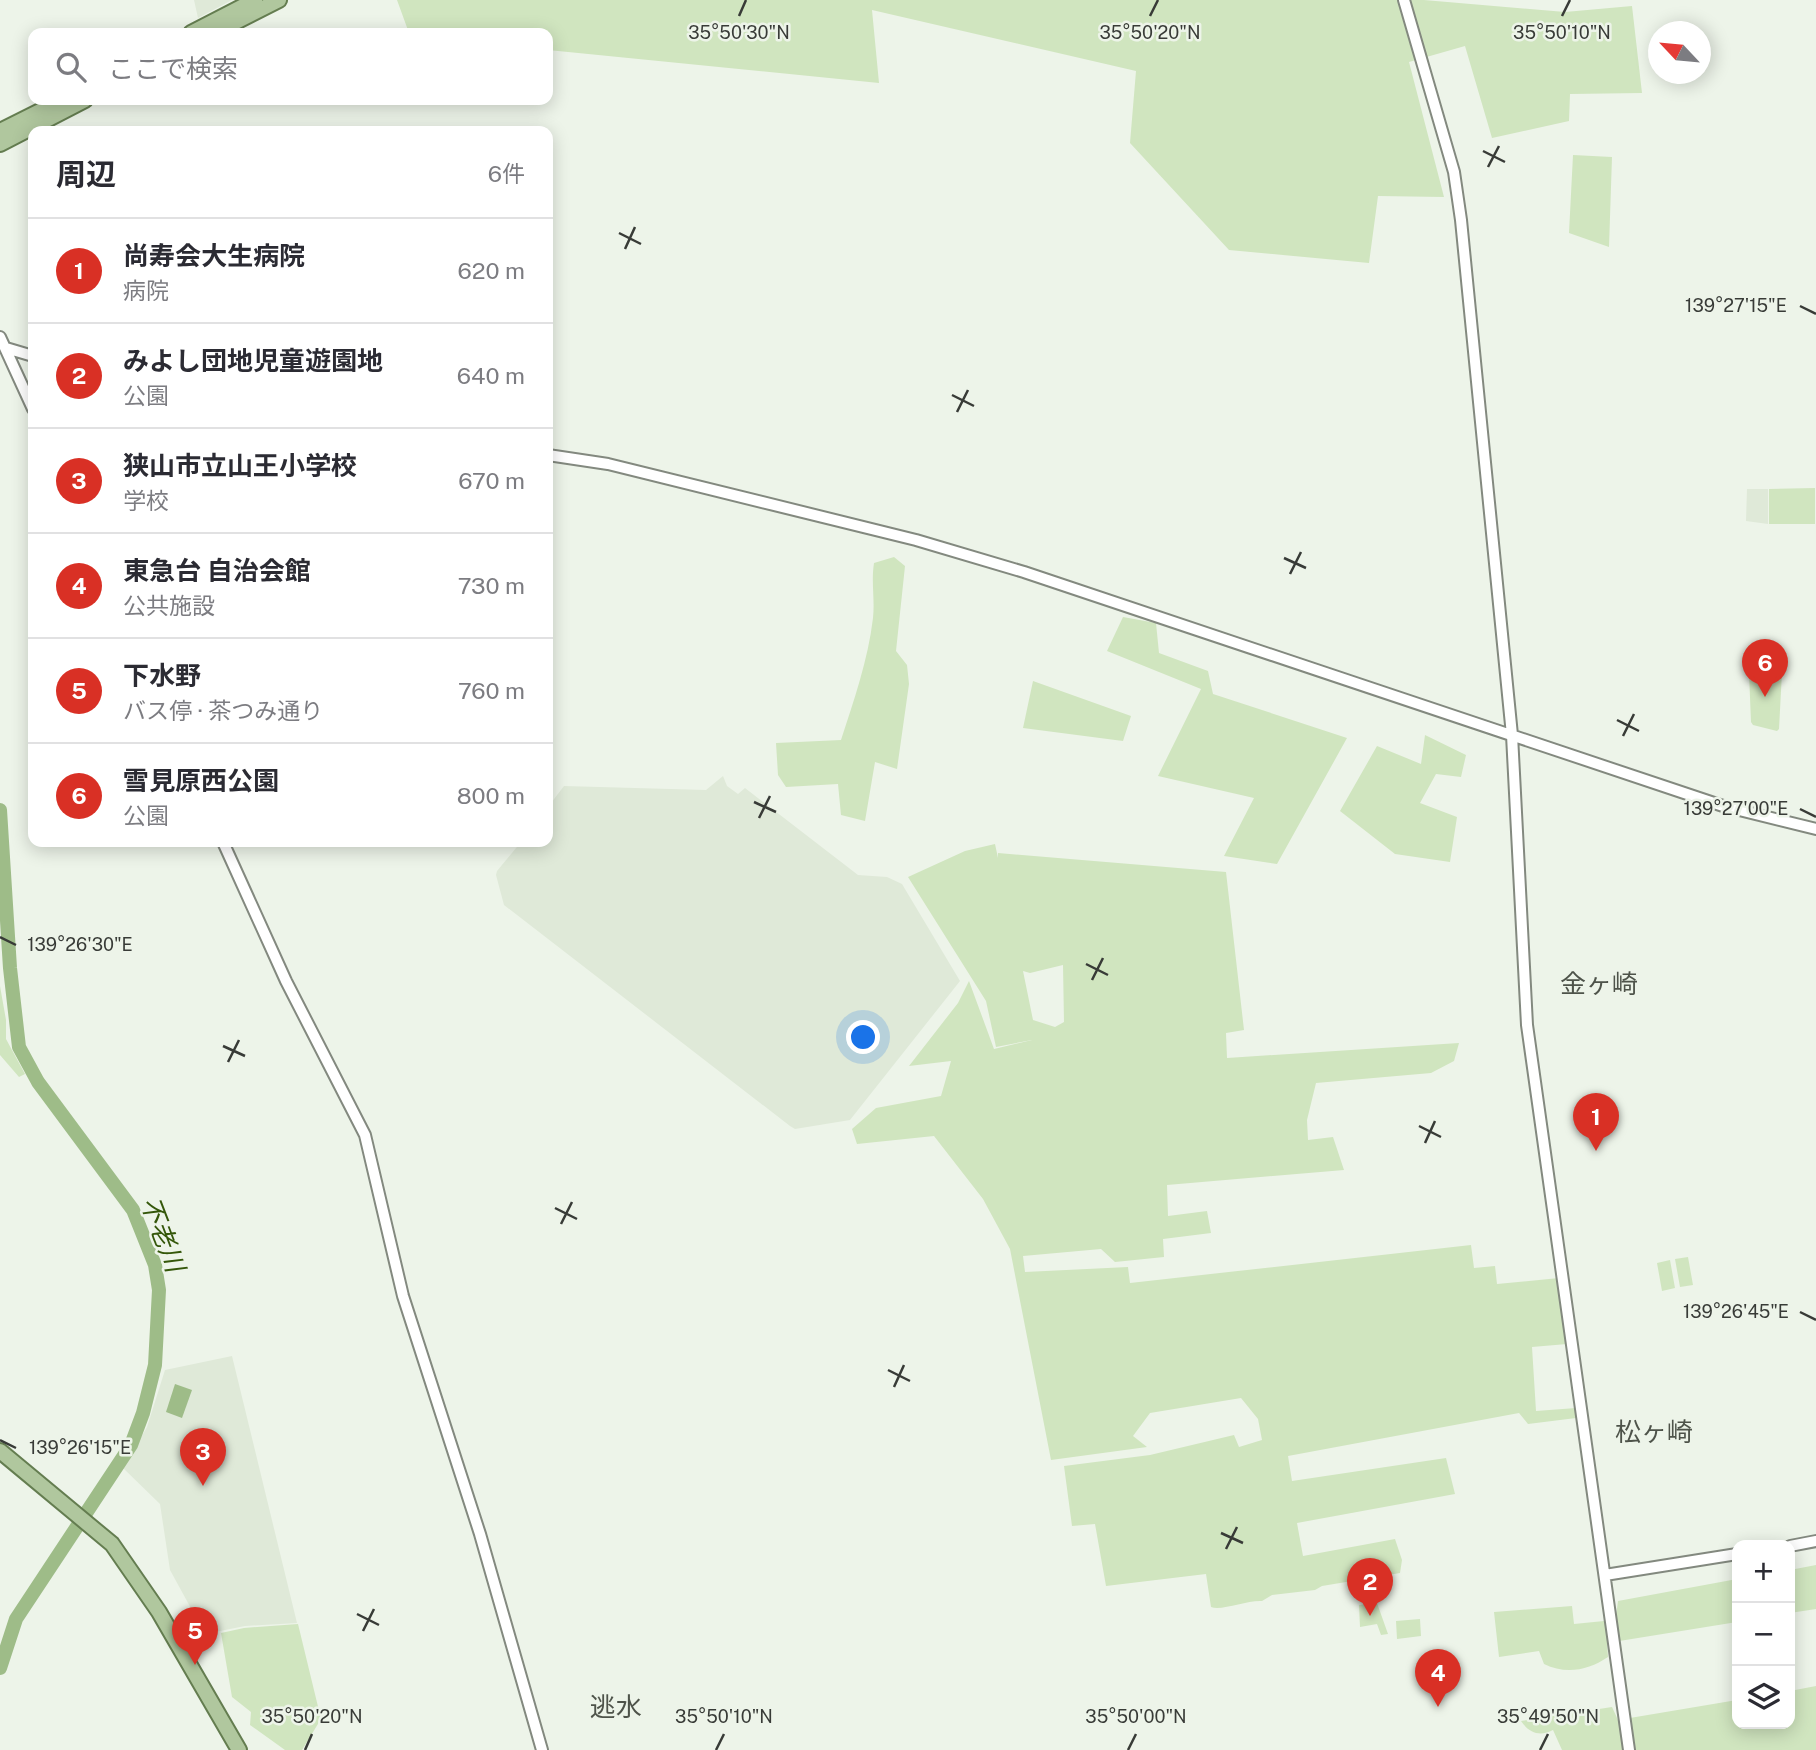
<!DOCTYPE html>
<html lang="ja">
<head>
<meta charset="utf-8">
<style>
  :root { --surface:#fff; --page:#f2f2f3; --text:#2b2b33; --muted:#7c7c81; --line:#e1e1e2; --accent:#d93025 }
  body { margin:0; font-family:"Public Sans","Noto Sans JP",sans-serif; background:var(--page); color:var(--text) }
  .controls { position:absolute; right:21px; bottom:21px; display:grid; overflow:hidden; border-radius:14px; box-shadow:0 4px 18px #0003 }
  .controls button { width:63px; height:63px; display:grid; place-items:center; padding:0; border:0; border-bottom:2px solid var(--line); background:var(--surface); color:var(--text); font:35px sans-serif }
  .compass { position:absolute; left:1648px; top:21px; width:63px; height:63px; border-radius:50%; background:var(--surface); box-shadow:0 4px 18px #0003; rotate:296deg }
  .you { position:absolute; left:864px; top:1038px; width:24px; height:24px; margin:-18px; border:5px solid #fff; border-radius:50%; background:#1a73e8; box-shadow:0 0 0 10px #1a73e833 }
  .badge { display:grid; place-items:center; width:46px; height:46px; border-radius:50%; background:var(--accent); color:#fff; font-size:23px; font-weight:700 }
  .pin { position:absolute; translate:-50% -58px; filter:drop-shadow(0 2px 4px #0008) }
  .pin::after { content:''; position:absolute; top:37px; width:24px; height:21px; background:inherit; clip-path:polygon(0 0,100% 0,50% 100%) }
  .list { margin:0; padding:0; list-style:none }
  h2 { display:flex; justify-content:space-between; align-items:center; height:91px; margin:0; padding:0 28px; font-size:30px }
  h2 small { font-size:23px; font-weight:400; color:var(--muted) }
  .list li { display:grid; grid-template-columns:46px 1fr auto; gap:21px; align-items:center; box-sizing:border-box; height:105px; padding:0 28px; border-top:2px solid var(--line) }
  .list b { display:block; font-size:26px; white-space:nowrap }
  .list p { margin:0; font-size:23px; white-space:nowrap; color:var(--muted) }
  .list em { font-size:23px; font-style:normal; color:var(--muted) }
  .icon { flex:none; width:38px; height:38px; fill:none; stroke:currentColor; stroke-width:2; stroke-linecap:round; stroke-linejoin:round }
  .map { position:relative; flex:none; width:1816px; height:1750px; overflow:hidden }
  .search { position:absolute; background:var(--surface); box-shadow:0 4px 18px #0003; left:28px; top:28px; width:525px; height:77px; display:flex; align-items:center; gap:18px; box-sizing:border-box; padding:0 24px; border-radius:14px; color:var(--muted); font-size:26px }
  .panel { position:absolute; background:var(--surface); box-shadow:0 4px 18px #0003; left:28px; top:126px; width:525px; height:721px; border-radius:14px }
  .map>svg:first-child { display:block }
  .built { fill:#dfe9d8 }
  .green { fill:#d0e5bf; fill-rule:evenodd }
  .water { fill:#9ebc88 }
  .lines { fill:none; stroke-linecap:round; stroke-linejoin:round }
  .river { stroke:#9ebc88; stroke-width:14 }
  .minor-casing { stroke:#83897f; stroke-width:14 }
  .major-casing { stroke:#647d50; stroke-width:18 }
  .minor { stroke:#fff; stroke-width:10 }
  .major { stroke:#b0c79e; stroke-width:14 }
  .ticks { fill:none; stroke:#383b37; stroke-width:2.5 }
  .labels { text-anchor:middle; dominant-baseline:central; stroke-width:5; stroke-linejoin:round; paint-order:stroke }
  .neighbourhood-label { font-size:26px; fill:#4e534a; stroke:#edf4e9 }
  .water-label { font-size:26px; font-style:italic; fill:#34570a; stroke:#edf4e9 }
  .ticks-label { font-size:18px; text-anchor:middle; fill:#383b37; stroke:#edf4e9; stroke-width:5; stroke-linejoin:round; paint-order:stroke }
</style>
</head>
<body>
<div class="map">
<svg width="1816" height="1750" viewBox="0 0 1816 1750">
  <rect width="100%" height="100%" fill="#edf4e9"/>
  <path class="built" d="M 194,0 L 232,0 L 198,18 Z
    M 1747,489 L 1768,489 L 1768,524 L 1746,521 Z
    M 723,776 L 727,786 L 738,794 L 745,788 L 858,875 L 887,877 L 902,884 L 960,981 L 850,1120 L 795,1129 L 790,1126 L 504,905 L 496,875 L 497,871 L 521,842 L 548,842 L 548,807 L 564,786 L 706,790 Z
    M 232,1356 L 297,1623 L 245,1626 L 205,1634 L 170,1570 L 160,1504 L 123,1468 L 147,1427 L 165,1370 Z"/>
  <path class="green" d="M 397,0 L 1424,0 L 1565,12 L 1632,6 L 1642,93 L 1570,94 L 1569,121 L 1492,138 L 1465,46 L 1409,62 L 1444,197 L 1378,196 L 1369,263 L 1229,250 L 1130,143 L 1136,71 L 872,10 L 879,83 L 548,50 L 548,33 L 409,33 Z
    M 1573,155 L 1612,157 L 1609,247 L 1569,233 Z
    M 1815,488 L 1815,524 L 1769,524 L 1769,489 Z
    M 894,557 L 905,566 L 896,651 L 907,665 L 909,684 L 897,769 L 875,762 L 865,821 L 841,815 L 838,784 L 786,787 L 778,775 L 776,743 L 841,740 C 854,700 868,660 873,618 C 875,599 871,582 874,563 Z
    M 1123,617 L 1156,623 L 1159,653 L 1208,671 L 1213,694 L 1347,738 L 1277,864 L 1224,856 L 1254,798 L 1158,776 L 1201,689 L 1107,651 Z
    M 1752,670 L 1782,672 L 1779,729 L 1777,731 L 1753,725 L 1751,722 L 1749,673 Z
    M 1033,681 L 1131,716 L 1123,741 L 1023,728 Z
    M 1425,735 L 1466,755 L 1461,777 L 1436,774 L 1420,803 L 1457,817 L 1450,862 L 1395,854 L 1340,811 L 1377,746 L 1421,764 Z
    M 995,844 L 998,858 L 998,853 L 1226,872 L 1244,1030 L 1226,1033 L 1227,1058 L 1459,1043 L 1454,1061 L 1431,1073 L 1316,1083 L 1307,1120 L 1308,1140 L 1333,1137 L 1344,1170 L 1167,1185 L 1168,1216 L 1207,1211 L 1211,1233 L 1163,1239 L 1164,1257 L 1115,1262 L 1101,1249 L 1023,1256 L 1025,1272 L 1128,1267 L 1130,1283 L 1471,1245 L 1474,1268 L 1495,1266 L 1497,1284 L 1559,1278 L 1567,1344 L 1532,1347 L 1536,1411 L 1576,1408 L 1576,1418 L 1528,1424 L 1519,1413 L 1288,1456 L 1292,1481 L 1446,1458 L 1455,1494 L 1297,1523 L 1303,1556 L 1395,1539 L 1402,1560 L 1400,1573 L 1322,1586 L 1315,1590 L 1272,1595 L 1262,1601 C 1247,1600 1222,1611 1211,1607 L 1206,1574 L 1106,1586 L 1095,1524 L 1072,1526 L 1064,1466 L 1150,1455 L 1234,1435 L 1239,1447 L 1262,1440 L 1258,1419 L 1241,1398 L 1150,1413 L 1133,1436 L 1147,1447 L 1051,1460 L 1010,1249 L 983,1199 L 934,1136 L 857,1144 L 852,1129 L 876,1108 L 941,1096 L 951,1061 L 909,1066 L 958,1003 L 969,981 L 994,1049 L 1032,1040 L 996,1047 L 986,1001 L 908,877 L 965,851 ZM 1063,965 L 1064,1022 L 1055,1027 L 1033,1020 L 1023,971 L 1030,973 Z
    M 0,986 L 6,1020 L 6,1039 L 25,1074 L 19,1077 L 0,1055 Z
    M 1688,1257 L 1693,1285 L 1680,1287 L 1675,1259 Z
    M 1670,1260 L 1675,1288 L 1662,1291 L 1657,1263 Z
    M 1816,1565 L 1816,1609 L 1790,1613 L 1790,1570 Z
    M 1737,1579 L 1737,1622 L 1607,1643 L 1608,1657 C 1589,1670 1566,1675 1544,1664 L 1539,1651 L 1499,1657 L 1494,1612 L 1572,1606 L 1574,1624 L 1604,1621 L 1616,1616 L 1618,1601 Z
    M 1377,1603 L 1388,1634 L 1381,1635 L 1377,1624 L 1360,1627 L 1359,1605 Z
    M 1420,1619 L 1421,1636 L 1397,1639 L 1396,1621 Z
    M 298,1624 L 321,1719 L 302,1750 L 285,1750 L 250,1725 L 251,1712 L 232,1697 L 221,1633 L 244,1628 Z
    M 1816,1686 L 1816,1750 L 1562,1750 L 1553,1730 C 1540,1737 1529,1733 1521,1721 L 1612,1707 L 1618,1720 L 1737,1700 L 1737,1724 L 1790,1724 L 1790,1691 Z"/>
  <path class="water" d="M 175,1384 L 192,1390 L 182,1418 L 166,1412 Z"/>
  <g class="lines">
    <path class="river" d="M 0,810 L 10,968 L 19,1047 L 38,1082 L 133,1210 L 155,1265 L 159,1290 L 155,1365 L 143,1413 L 131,1445 L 16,1619 L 0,1668"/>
    <g class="minor-casing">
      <path id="minor" d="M 1404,0 L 1454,172 L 1461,220 L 1512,735 L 1527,1025 L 1629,1750
        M 0,337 L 33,409
        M 6,348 L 33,356
        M 548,455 L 608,464 L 916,540 L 1024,572 L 1723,806 L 1816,829
        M 223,842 L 286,981 L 365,1135 L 403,1296 L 480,1534 L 542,1750
        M 1790,1546 L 1816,1541
        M 1605,1575 L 1737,1554"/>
    </g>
    <g class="major-casing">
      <path id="major" d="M 191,33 L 255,0
        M 214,33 L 279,0
        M 0,131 L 62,100
        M 0,144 L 85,100
        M 0,1451 L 112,1544 L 159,1612 L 239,1750"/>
    </g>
    <use href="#minor" class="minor"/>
    <use href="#major" class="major"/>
  </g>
  <path class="ticks" d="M 739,16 L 746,0M 1150,16 L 1158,0M 1562,16 L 1570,0M 1483,151 L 1505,162M 1488,167 L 1499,146M 619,233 L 641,244M 625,249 L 635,227M 1800,306 L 1816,314M 952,395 L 974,406M 957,412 L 968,390M 1284,558 L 1306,568M 1290,574 L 1301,552M 1617,720 L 1639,731M 1623,736 L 1634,714M 754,802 L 776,812M 1800,809 L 1816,817M 759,818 L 770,796M 0,937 L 16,945M 1086,964 L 1108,975M 1092,980 L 1103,958M 223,1046 L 245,1056M 228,1062 L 239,1040M 1419,1126 L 1441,1137M 1425,1143 L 1435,1121M 555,1208 L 577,1219M 561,1224 L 572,1202M 1800,1312 L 1816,1320M 888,1370 L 910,1381M 894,1387 L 904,1365M 0,1440 L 16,1448M 1221,1533 L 1243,1543M 1226,1549 L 1237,1527M 357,1614 L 379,1625M 363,1631 L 374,1609M 305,1750 L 312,1734M 716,1750 L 724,1734M 1128,1750 L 1136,1734M 1540,1750 L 1548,1734"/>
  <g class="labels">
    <g class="neighbourhood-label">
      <text x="1599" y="983">金ヶ崎</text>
      <text x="1654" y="1431">松ヶ崎</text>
      <text x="616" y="1706">逃水</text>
    </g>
    <g class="water-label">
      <text transform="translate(163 1234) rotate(69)">不老川</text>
    </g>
  </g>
  <g class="ticks-label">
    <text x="739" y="39">35°50'30"N</text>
    <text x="1150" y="39">35°50'20"N</text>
    <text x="1562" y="39">35°50'10"N</text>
    <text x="1736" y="312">139°27'15"E</text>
    <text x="1736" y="815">139°27'00"E</text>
    <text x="80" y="951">139°26'30"E</text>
    <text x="1736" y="1318">139°26'45"E</text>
    <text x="80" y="1454">139°26'15"E</text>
    <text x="312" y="1723">35°50'20"N</text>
    <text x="724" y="1723">35°50'10"N</text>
    <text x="1136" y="1723">35°50'00"N</text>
    <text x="1548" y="1723">35°49'50"N</text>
  </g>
</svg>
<div class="controls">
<button>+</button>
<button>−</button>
<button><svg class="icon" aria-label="layers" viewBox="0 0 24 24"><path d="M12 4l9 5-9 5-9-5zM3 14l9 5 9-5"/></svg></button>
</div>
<svg class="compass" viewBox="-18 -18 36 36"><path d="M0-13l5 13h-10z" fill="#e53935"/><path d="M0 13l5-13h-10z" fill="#7c7c81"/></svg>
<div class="you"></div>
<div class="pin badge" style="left:1596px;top:1151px">1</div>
<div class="pin badge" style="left:1370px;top:1616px">2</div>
<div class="pin badge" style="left:203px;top:1486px">3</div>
<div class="pin badge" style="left:1438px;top:1707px">4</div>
<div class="pin badge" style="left:195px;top:1665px">5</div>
<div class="pin badge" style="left:1765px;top:697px">6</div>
<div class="search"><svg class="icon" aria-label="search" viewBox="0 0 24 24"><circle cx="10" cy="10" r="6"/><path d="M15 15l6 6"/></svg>ここで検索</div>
<section class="panel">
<h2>周辺<small>6件</small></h2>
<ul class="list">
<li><span class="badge">1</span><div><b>尚寿会大生病院</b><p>病院</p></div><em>620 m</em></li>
<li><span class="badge">2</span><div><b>みよし団地児童遊園地</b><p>公園</p></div><em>640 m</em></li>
<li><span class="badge">3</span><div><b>狭山市立山王小学校</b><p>学校</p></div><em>670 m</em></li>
<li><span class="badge">4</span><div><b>東急台 自治会館</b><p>公共施設</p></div><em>730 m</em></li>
<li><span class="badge">5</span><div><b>下水野</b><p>バス停 · 茶つみ通り</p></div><em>760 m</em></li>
<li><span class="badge">6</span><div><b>雪見原西公園</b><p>公園</p></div><em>800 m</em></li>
</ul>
</section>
</div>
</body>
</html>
